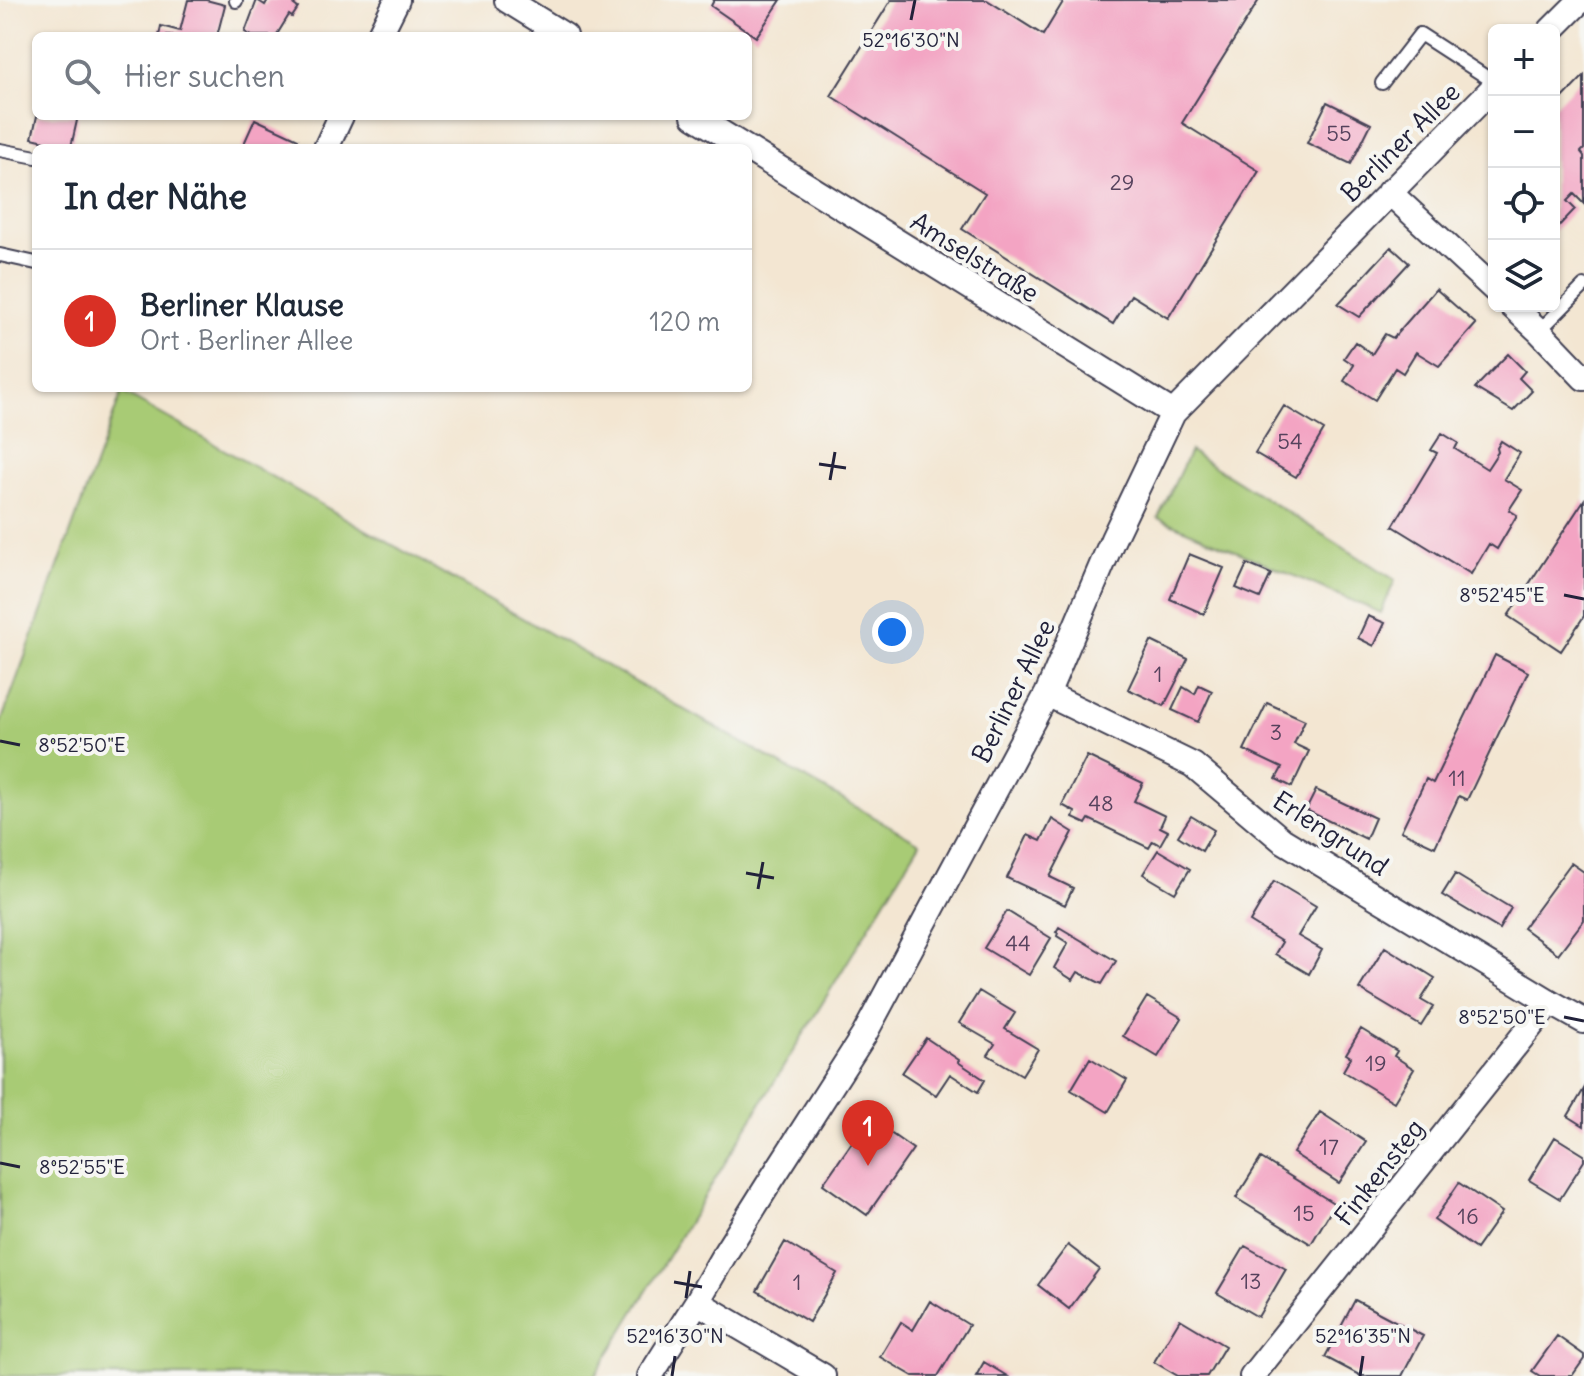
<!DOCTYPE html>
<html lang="de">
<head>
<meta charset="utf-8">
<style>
  :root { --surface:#fff; --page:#f6f6f7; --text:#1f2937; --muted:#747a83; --line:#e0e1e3; --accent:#d93025 }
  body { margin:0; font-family:Delius,sans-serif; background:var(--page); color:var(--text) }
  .controls { position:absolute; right:24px; top:24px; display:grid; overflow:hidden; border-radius:12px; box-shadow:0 2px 6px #0004 }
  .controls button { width:72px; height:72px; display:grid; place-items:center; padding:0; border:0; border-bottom:2px solid var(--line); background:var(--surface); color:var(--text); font:40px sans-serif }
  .you { position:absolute; left:892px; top:632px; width:28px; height:28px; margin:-20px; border:6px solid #fff; border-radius:50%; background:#1a73e8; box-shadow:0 0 0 12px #1a73e833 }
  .badge { display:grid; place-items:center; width:52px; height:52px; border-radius:50%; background:var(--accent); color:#fff; font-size:26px; font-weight:700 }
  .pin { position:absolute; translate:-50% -66px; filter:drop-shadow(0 2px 4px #0008) }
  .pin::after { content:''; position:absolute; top:42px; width:28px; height:24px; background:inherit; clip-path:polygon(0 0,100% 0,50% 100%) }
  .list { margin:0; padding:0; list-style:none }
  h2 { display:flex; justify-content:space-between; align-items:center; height:104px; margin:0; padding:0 32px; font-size:34px }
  h2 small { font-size:26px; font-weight:400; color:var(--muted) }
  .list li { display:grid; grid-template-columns:52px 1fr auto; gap:24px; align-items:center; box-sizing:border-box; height:144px; padding:0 32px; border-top:2px solid var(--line) }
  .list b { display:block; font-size:30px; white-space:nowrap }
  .list p { margin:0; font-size:26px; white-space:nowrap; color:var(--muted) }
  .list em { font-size:26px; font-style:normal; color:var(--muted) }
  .icon { flex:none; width:44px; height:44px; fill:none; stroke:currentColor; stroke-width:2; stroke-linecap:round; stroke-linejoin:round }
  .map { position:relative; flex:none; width:1584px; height:1376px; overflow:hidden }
  .search { position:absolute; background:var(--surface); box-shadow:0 2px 6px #0004; left:32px; top:32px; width:720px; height:88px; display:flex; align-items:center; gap:20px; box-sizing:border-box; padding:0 28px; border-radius:12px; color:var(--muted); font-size:30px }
  .panel { position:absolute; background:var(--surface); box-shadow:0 2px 6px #0004; left:32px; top:144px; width:720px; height:248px; border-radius:12px }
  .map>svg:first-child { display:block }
  .green { fill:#a8cb74; stroke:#657658; stroke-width:2 }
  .building { fill:#f3a4c3 }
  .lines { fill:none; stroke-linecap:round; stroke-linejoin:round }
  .lane-casing { stroke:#413f52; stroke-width:16 }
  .street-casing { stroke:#413f52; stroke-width:28 }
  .lane { stroke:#fff; stroke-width:12 }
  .street { stroke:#fff; stroke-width:24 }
  .ticks { fill:none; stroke:#22223b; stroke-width:3 }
  .labels { text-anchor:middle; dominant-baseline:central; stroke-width:8; stroke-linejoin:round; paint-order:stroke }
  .number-label { font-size:22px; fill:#56425d }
  .street-label { font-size:26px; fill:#22223b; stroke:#f6f6f2 }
  .ticks-label { font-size:20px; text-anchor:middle; fill:#22223b; stroke:#f6f6f2; stroke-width:8; stroke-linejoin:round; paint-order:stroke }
</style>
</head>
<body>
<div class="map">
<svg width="1584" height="1376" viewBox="0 0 1584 1376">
  <rect width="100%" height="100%" fill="#f6f6f2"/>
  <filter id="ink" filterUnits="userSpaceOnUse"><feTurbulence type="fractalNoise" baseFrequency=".0125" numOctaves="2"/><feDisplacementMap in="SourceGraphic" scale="16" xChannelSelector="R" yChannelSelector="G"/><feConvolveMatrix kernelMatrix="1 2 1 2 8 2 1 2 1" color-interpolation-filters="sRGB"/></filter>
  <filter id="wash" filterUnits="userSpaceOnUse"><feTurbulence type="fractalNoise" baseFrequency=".006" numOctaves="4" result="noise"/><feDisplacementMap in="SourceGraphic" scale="32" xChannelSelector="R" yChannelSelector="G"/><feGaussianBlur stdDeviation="1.8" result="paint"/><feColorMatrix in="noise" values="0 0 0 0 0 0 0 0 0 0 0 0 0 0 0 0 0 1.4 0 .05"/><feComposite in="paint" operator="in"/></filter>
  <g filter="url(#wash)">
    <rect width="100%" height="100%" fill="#f3e6d2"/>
    <path class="green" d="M 122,392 L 920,843 L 595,1376 L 0,1376 L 0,725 Z
      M 1190,451 L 1395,580 L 1381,613 L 1158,518 Z"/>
    <g id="blocks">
      <path class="building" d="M 188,0 L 206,0 L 225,5 L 217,36 L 159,36 L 161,26 L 180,31 Z
        M 257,0 L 265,5 L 268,0 L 298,0 L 294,5 L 298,8 L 292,17 L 289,15 L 276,36 L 252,36 L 245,32 Z
        M 714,0 L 781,0 L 756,37 L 711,6 Z
        M 891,0 L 987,0 L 1043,35 L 1063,2 L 1059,0 L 1259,0 L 1182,123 L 1259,171 L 1168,318 L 1131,295 L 1113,324 L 962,229 L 985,193 L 831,96 Z
        M 1584,76 L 1584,149 L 1581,152 L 1584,156 L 1584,204 L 1574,194 L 1567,201 L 1575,209 L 1554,231 L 1554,107 Z
        M 1327,102 L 1371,124 L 1351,164 L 1307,143 Z
        M 37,116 L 78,116 L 71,147 L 32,138 Z
        M 255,119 L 298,139 L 293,148 L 242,148 Z
        M 1391,247 L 1409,263 L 1359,317 L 1338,304 Z
        M 1436,289 L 1476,324 L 1439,366 L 1416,352 L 1403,373 L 1395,368 L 1375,400 L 1344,381 L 1354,365 L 1344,358 L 1355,342 L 1372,354 L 1385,334 L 1393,338 Z
        M 1508,354 L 1525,371 L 1519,378 L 1532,391 L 1513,411 L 1475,388 Z
        M 1284,406 L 1324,430 L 1296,477 L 1255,453 Z
        M 1442,433 L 1458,443 L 1455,449 L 1487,469 L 1498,452 L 1497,448 L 1501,441 L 1520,453 L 1504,479 L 1522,490 L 1509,510 L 1517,515 L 1497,549 L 1489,544 L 1471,574 L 1393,526 L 1437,453 L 1431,450 Z
        M 1584,500 L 1584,616 L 1561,651 L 1508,616 Z
        M 1189,554 L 1224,568 L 1204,614 L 1170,599 Z
        M 1247,564 L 1271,574 L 1260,598 L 1236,588 Z
        M 1368,616 L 1385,623 L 1374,646 L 1358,638 Z
        M 1151,641 L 1188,659 L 1164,706 L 1128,689 Z
        M 1495,655 L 1528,672 L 1467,800 L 1459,796 L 1435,847 L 1401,831 L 1426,779 L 1433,783 Z
        M 1199,685 L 1212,691 L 1198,722 L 1172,710 L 1183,687 L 1195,694 Z
        M 1267,703 L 1305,720 L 1294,744 L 1309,751 L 1292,787 L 1276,779 L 1282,768 L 1244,750 Z
        M 1087,756 L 1143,783 L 1134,801 L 1165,816 L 1160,827 L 1168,831 L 1160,845 L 1153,841 L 1149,848 L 1089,819 L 1086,824 L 1073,818 L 1075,812 L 1062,805 Z
        M 1316,790 L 1375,818 L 1366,839 L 1306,810 Z
        M 1191,816 L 1214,830 L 1202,851 L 1178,836 Z
        M 1052,819 L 1073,832 L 1050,877 L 1073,888 L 1065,905 L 1007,878 L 1028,835 L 1041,841 Z
        M 1158,850 L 1190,869 L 1175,893 L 1143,874 Z
        M 1571,863 L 1584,872 L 1584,920 L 1558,954 L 1523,928 Z
        M 1455,874 L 1511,908 L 1499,929 L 1442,895 Z
        M 1274,881 L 1316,906 L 1298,936 L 1322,950 L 1309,974 L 1275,954 L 1282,942 L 1250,922 Z
        M 1007,911 L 1051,938 L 1029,975 L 984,948 Z
        M 1059,927 L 1116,961 L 1102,984 L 1078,972 L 1073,980 L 1054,968 L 1068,943 L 1057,936 L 1058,933 L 1056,932 Z
        M 1385,947 L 1435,978 L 1421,1000 L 1433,1007 L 1421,1026 L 1359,989 Z
        M 979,991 L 1015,1013 L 1005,1029 L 1038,1049 L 1022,1075 L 988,1055 L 995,1044 L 959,1023 Z
        M 1147,997 L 1182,1018 L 1158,1057 L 1123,1036 Z
        M 1361,1029 L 1397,1051 L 1394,1056 L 1414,1069 L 1394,1102 L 1343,1071 L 1351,1057 L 1346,1054 Z
        M 926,1038 L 959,1060 L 958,1062 L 985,1080 L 978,1092 L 950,1074 L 936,1095 L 902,1073 Z
        M 1090,1058 L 1127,1080 L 1108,1112 L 1071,1090 Z
        M 1584,1089 L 1584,1126 L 1568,1116 Z
        M 1320,1112 L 1366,1142 L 1339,1183 L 1293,1153 Z
        M 869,1118 L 913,1149 L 867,1215 L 823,1184 Z
        M 1555,1137 L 1584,1155 L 1584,1161 L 1560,1199 L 1529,1180 Z
        M 1261,1158 L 1335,1204 L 1311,1244 L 1236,1198 Z
        M 1459,1183 L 1502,1212 L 1476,1249 L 1434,1220 Z
        M 785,1242 L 837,1273 L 809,1322 L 757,1291 Z
        M 1068,1245 L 1099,1269 L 1069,1309 L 1038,1285 Z
        M 1245,1246 L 1286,1269 L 1258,1317 L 1217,1293 Z
        M 1355,1300 L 1423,1336 L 1402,1376 L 1361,1376 L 1325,1357 Z
        M 930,1301 L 969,1325 L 938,1376 L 913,1376 L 880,1357 L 901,1322 L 913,1330 Z
        M 1180,1319 L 1225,1346 L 1207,1376 L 1178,1376 L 1154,1362 Z
        M 1557,1336 L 1584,1355 L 1584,1359 L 1572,1376 L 1540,1376 L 1532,1371 Z
        M 984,1362 L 1007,1376 L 976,1376 Z"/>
    </g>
  </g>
  <g filter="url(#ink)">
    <use href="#blocks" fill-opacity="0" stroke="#413f52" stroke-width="2"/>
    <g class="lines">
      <g class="lane-casing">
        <path id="lane" d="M 236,1 L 236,0
          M 1382,83 L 1420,34 L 1494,82
          M 0,150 L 36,157
          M 0,255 L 36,263
          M 1539,331 L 1584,286"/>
      </g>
      <g class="street-casing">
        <path id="street" d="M 507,0 L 565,36
          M 1551,30 L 1581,0
          M 379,36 L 397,0
          M 694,116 L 746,148
          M 326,148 L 341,116
          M 748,149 L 1173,413
          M 1389,192 L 1494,289
          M 1512,306 L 1539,331 L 1584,378
          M 1047,694 L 1193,765 L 1282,840 L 1550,1002 L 1584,1021
          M 697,1302 L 823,1376
          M 650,1376 L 697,1302 L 724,1255 L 771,1180 L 864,1035 L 1047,694 L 1113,539 L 1173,413 L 1494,87
          M 1252,1376 L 1550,1002"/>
      </g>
      <use href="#lane" class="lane"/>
      <use href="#street" class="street"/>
    </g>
  </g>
  <path class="ticks" d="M 911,20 L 915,0M 819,464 L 846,468M 830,480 L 835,452M 1564,595 L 1584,599M 0,741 L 20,745M 746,873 L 774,878M 758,889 L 763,862M 1564,1017 L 1584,1021M 0,1163 L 20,1167M 674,1282 L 702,1287M 686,1298 L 690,1271M 672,1376 L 675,1356M 1360,1376 L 1363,1356"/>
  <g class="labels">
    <g class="number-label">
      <text x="1339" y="133">55</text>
      <text x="1122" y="182">29</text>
      <text x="1290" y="441">54</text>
      <text x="1158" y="674">1</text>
      <text x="1276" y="732">3</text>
      <text x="1457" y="778">11</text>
      <text x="1101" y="803">48</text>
      <text x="1018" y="943">44</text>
      <text x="1376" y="1063">19</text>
      <text x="1329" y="1147">17</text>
      <text x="1304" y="1213">15</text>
      <text x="1468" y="1216">16</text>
      <text x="1251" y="1281">13</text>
      <text x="797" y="1282">1</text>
    </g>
    <g class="street-label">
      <text transform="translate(1400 142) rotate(-45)">Berliner Allee</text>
      <text transform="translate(975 257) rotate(32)">Amselstraße</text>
      <text transform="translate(1013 691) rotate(-64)">Berliner Allee</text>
      <text transform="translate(1331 833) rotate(33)">Erlengrund</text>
      <text transform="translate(1379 1172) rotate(-52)">Finkensteg</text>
    </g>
  </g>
  <g class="ticks-label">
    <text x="911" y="47">52°16'30"N</text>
    <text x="1502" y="602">8°52'45"E</text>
    <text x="82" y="752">8°52'50"E</text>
    <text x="1502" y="1024">8°52'50"E</text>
    <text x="82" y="1174">8°52'55"E</text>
    <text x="675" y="1343">52°16'30"N</text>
    <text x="1363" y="1343">52°16'35"N</text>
  </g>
</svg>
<div class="controls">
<button>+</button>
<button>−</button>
<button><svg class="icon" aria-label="locate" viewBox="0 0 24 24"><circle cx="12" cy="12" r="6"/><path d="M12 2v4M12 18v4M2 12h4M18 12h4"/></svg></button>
<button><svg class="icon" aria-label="layers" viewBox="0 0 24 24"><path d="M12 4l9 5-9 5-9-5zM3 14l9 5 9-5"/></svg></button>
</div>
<div class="you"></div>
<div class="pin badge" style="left:868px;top:1166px">1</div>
<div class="search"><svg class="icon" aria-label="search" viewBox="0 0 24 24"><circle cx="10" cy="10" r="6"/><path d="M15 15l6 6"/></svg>Hier suchen</div>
<section class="panel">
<h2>In der Nähe<small></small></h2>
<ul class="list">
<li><span class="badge">1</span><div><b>Berliner Klause</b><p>Ort · Berliner Allee</p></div><em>120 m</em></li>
</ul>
</section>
</div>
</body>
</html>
